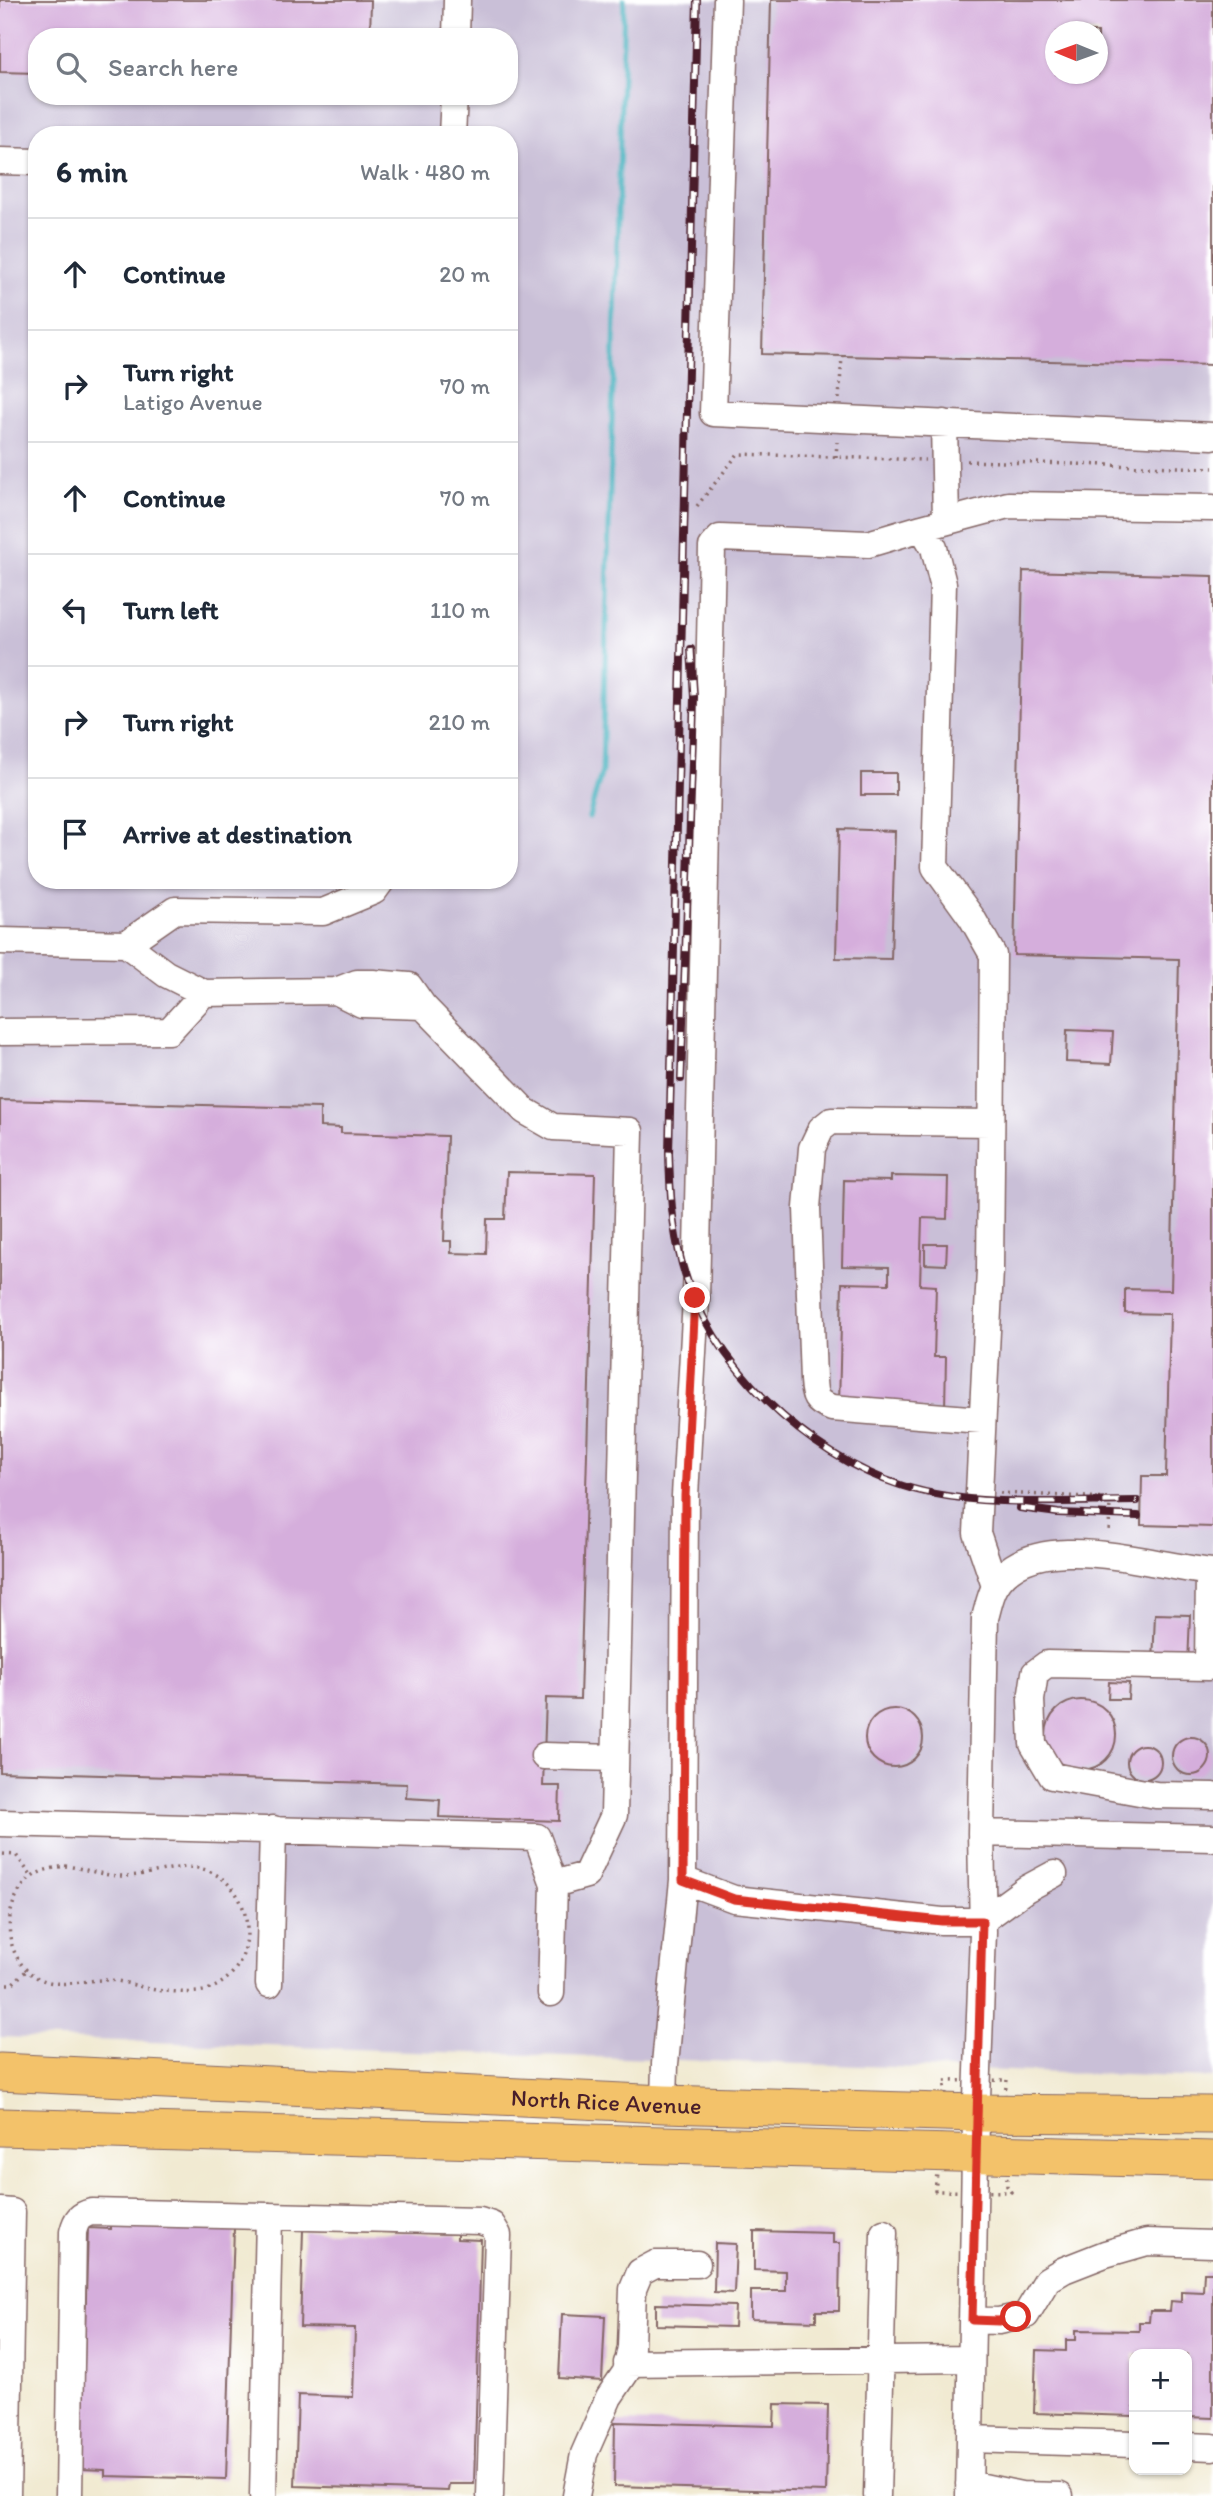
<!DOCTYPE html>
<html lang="en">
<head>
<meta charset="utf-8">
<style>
  :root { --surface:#fff; --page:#f6f6f7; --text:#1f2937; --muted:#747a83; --line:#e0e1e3 }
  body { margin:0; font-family:Itim,sans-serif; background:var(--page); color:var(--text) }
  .controls { position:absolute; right:21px; bottom:21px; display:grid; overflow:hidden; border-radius:14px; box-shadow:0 2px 5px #0004 }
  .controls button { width:63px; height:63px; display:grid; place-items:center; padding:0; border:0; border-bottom:2px solid var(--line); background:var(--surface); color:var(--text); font:35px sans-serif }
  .compass { position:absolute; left:1045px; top:21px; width:63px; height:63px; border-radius:50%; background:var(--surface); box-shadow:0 2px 5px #0004; rotate:271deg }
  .stop { position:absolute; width:21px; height:21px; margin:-16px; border:5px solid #d93025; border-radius:50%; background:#fff }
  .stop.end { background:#d93025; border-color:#fff; box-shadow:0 2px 7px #0008 }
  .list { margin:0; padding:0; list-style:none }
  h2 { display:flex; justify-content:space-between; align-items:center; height:91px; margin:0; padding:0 28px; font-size:30px }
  h2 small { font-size:23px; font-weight:400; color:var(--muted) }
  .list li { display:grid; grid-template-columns:46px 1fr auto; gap:21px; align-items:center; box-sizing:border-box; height:112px; padding:0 28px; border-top:2px solid var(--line) }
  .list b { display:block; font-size:26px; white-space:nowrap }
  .list p { margin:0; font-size:23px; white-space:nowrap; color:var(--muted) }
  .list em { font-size:23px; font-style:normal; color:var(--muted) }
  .icon { flex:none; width:38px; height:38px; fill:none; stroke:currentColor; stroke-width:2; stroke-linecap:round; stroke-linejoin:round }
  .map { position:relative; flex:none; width:1213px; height:2496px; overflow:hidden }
  .search { position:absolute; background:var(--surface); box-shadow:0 2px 5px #0004; left:28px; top:28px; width:490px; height:77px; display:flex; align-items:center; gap:18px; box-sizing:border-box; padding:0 24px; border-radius:28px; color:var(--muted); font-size:26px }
  .panel { position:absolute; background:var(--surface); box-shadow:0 2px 5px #0004; left:28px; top:126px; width:490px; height:763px; border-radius:28px }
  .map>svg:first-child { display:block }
  .industrial { fill:#c9bfd7; fill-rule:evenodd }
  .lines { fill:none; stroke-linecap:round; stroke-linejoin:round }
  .stream { stroke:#44b2bf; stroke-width:5 }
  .building { fill:#d5aedc; fill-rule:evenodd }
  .minor-casing { stroke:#846665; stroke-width:29 }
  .highway-casing { stroke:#846665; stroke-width:39 }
  .path { stroke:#846665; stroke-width:3.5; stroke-dasharray:2 5; stroke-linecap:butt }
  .minor { stroke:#fff; stroke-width:26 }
  .highway { stroke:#f3c26a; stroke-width:37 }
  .rail-casing { stroke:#4a1f2b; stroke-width:8 }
  .rail { stroke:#fff; stroke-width:5; stroke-dasharray:16; stroke-linecap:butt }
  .route { stroke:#d93025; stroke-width:9 }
  .labels { text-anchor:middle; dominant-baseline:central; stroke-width:7; stroke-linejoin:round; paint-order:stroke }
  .street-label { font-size:24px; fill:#4a1f2b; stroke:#fff }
</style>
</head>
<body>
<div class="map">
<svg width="1213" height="2496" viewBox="0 0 1213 2496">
  <rect width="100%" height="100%" fill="#fff"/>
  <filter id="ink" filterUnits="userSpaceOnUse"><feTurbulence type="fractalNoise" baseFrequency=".0143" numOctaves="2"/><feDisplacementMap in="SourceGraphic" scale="14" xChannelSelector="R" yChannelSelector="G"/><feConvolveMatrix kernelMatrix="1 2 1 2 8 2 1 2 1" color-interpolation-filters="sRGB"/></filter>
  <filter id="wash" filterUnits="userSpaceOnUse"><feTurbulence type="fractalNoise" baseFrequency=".00686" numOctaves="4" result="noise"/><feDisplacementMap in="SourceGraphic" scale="28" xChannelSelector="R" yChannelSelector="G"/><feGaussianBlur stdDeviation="1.57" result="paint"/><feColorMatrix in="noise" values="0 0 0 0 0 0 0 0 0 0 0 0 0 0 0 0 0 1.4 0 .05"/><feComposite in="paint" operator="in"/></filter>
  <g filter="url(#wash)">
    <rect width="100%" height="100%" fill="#f1ead2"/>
    <path class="industrial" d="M 0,0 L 1213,0 L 1213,2078 L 0,2037 ZM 1056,32 L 1098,32 L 1098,74 L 1056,74 ZM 37,37 L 509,37 L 509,96 L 37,96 ZM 37,135 L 509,135 L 509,880 L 37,880 Z"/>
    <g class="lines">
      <path class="stream" d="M 589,817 L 602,771 L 624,0"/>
    </g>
    <g id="blocks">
      <path class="building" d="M 0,0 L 371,0 L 370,37 L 37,37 L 37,73 L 0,72 Z
        M 771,0 L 1213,0 L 1213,365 L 762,354 ZM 1056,32 L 1098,32 L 1098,74 L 1056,74 Z
        M 1023,571 L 1213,576 L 1213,1527 L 1141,1525 L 1142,1476 L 1166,1476 L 1170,1314 L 1125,1313 L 1125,1289 L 1171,1290 L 1179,959 L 1014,955 Z
        M 861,773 L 896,773 L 896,795 L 861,795 Z
        M 839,829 L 895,831 L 891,959 L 836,958 Z
        M 1067,1030 L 1113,1032 L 1111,1064 L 1066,1062 Z
        M 0,1100 L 320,1108 L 320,1127 L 341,1128 L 341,1133 L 447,1136 L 444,1241 L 451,1241 L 451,1253 L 486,1254 L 487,1219 L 505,1219 L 507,1172 L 595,1174 L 580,1699 L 546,1698 L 543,1786 L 560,1786 L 559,1821 L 439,1817 L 440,1800 L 406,1798 L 407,1784 L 0,1772 Z
        M 891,1176 L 948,1177 L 947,1219 L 922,1218 L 920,1285 L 936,1286 L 934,1357 L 946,1357 L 945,1409 L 839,1406 L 842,1283 L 889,1284 L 889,1267 L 842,1266 L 844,1180 L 891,1181 Z
        M 925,1244 L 947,1244 L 946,1265 L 925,1264 Z
        M 1155,1614 L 1190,1615 L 1188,1665 L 1153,1664 Z
        M 1109,1682 L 1129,1683 L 1128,1699 L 1108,1699 Z
        M1046 1735a35 35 0 1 1 70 0a35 35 0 1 1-70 0Z
        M865 1738a29 29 0 1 1 58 0a29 29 0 1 1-58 0Z
        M1172 1756a19 19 0 1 1 38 0a19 19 0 1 1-38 0Z
        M1127 1762a17 17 0 1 1 34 0a17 17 0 1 1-34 0Z
        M 111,2224 L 234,2227 L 226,2479 L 105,2476 L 105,2470 L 81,2469 L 88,2228 L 111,2229 Z
        M 303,2230 L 457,2234 L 457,2239 L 481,2240 L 474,2484 L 449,2484 L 448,2491 L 295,2486 L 298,2395 L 353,2397 L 355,2328 L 300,2327 Z
        M 754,2231 L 833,2233 L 833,2243 L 840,2243 L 839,2311 L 816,2311 L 816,2321 L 751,2319 L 751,2291 L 786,2291 L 786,2271 L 754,2270 Z
        M 715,2243 L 736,2244 L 734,2293 L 714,2292 Z
        M 1204,2272 L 1213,2272 L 1213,2418 L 1187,2417 L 1187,2354 L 1134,2354 L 1134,2416 L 1034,2413 L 1036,2350 L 1066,2351 L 1066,2340 L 1076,2340 L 1076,2330 L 1139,2331 L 1139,2322 L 1149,2322 L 1150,2311 L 1170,2311 L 1171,2301 L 1181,2302 L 1181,2291 L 1203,2292 Z
        M 656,2304 L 735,2306 L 734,2327 L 656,2325 Z
        M 562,2314 L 605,2316 L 602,2381 L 559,2378 Z
        M 775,2404 L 828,2405 L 826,2492 L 614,2486 L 615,2422 L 774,2426 Z"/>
    </g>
  </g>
  <g filter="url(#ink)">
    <use href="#blocks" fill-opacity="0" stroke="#846665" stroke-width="2"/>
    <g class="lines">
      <g class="minor-casing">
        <path id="minor" d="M 727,0 L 713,413 L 1213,436
          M 456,37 L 457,0
          M 452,135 L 454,96
          M 0,161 L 37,162
          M 944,423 L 946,521
          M 922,528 L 1008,505 L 1213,508
          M 0,941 L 126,944
          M 126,944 L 175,910 L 323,912 L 374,891 L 382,880
          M 126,944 L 166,974 L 204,993
          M 336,991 L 362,1004 L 423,1006
          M 0,1032 L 169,1031 L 204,993 L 336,991 L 357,983 L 373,983 L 409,986 L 423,1006 L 525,1111 L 553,1127 L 630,1131 L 614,1815 L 586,1875 L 554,1884 L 537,1837 L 0,1823
          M 981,1420 L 832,1408 C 815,1402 814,1397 813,1380 L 807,1208 L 812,1148 L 821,1129 L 831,1121 L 990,1123
          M 1209,1572 L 1208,1667 L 1047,1664 L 1035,1673 L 1031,1700 L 1033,1744 L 1052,1776 L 1156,1795 L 1213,1796
          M 544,1756 L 615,1758
          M 981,1833 L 1213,1838
          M 683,1880 L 734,1899 L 942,1921 L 982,1921 L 1026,1889 L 1054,1874
          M 269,1984 L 273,1829
          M 551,1993 L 554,1884
          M 664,2104 L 665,2064 L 683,1880 L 685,1496 L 696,1299 L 712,547 L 720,538 L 868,544 L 922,528 L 934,548 L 943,584 L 935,867 L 972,918 L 993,955 L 990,1270 L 977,1533 L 995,1586
          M 0,2211 L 12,2212 L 7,2496
          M 972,2320 L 999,2321 L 1026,2315 L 1047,2280 L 1064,2270 L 1105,2254 L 1147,2242 L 1213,2244
          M 627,2363 L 971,2359
          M 970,2439 L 1134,2444
          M 1187,2446 L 1213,2447
          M 969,2484 L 1021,2495 L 1060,2496
          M 69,2496 L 73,2232 C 76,2220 79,2215 92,2212 L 480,2221 L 492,2225 L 498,2235 L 490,2496
          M 263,2496 L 269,2216
          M 576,2496 L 584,2454 L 609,2397 L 626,2372 L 631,2347 L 633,2289 L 640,2272 L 655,2264 L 697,2264
          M 877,2496 L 884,2233
          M 969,2496 L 975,2154 L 983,1932 L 981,1833 L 985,1618 C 988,1608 990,1596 995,1587 C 1030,1523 1158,1568 1213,1572"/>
      </g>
      <g class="highway-casing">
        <g id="highway">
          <path id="s1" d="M 0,2072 L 664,2104 L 976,2113 L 1213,2115"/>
          <path d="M 0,2127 L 1213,2160"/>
        </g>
      </g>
      <path class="path" d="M 839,399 L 842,356
        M 836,457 L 837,442
        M 967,461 L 1213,468
        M 697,506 L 738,454 L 925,460
        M 1000,1493 L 1110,1498 L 1109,1534
        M 3,1854 L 16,1855 L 32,1877
        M 65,1866 C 84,1868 103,1876 122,1876 C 150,1877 180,1861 206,1870 C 260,1889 261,1972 207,1990 C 194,1994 179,1992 165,1991 C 146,1990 127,1981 108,1980 C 84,1979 63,1989 40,1979 C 0,1960 0,1898 35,1875 C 44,1869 55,1868 65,1866 Z
        M 0,1984 L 12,1984 L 26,1971
        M 1007,2080 L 1005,2093 L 1007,2186 L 1011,2192 L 935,2191 L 946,2092 L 944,2081 Z"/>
      <use href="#minor" class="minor"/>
      <use href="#highway" class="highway"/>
      <g class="rail-casing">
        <path id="rail" d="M 697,0 L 669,1153 C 670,1191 672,1228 682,1264 C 709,1363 807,1456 903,1486 C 972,1508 1064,1501 1137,1501
          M 681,1079 L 693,734 L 694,697 L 691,649
          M 1020,1508 L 1058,1513 L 1138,1516"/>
      </g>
      <use href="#rail" class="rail"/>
    </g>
  </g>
  <g class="lines" filter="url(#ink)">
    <path class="route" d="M 695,1298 L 685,1496 L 683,1880 L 734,1899 L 942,1921 L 982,1921 L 972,2320 L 999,2321 L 1016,2317"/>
  </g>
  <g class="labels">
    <g class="street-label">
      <text stroke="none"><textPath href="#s1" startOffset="607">North Rice Avenue</textPath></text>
    </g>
  </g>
</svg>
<div class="controls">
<button>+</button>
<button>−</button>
</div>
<svg class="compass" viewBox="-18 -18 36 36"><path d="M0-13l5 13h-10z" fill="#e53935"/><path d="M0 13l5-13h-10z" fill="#747a83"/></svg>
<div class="stop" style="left:1016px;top:2317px"></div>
<div class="stop end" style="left:695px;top:1298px"></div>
<div class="search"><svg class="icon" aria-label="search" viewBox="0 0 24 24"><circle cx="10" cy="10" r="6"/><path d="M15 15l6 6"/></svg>Search here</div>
<section class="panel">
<h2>6 min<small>Walk · 480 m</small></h2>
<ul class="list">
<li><svg class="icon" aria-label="ahead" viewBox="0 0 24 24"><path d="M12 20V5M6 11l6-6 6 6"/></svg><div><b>Continue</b></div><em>20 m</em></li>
<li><svg class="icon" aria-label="right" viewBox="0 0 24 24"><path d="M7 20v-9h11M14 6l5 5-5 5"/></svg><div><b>Turn right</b><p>Latigo Avenue</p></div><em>70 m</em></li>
<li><svg class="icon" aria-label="ahead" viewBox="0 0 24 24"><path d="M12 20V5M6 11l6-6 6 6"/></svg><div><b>Continue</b></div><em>70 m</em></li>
<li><svg class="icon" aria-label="left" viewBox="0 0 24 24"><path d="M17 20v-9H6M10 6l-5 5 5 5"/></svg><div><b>Turn left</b></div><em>110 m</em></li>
<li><svg class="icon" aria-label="right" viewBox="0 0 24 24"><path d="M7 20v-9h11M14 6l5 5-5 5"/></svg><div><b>Turn right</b></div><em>210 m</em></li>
<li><svg class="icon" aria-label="arrive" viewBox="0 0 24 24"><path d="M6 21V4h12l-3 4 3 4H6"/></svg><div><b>Arrive at destination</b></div></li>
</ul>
</section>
</div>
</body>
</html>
